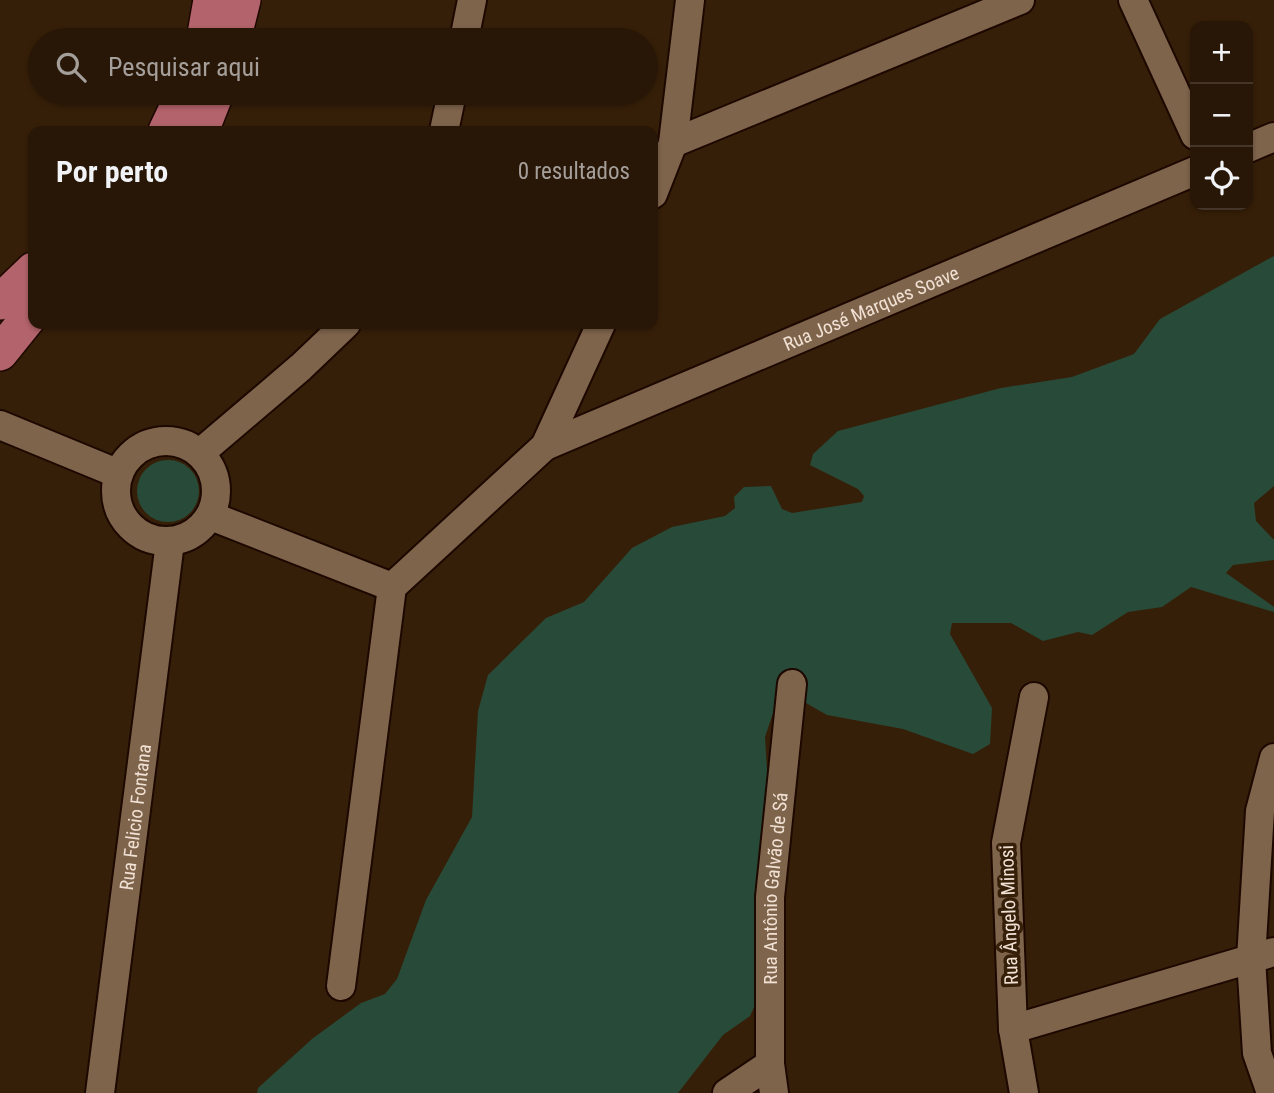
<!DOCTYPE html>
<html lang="pt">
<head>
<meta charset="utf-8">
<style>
  :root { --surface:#281706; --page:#302010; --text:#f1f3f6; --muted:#a59f9b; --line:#443628 }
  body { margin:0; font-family:"Roboto Condensed",sans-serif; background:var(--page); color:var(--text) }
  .controls { position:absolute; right:21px; top:21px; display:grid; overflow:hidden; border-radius:14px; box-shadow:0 2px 5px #0004 }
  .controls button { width:63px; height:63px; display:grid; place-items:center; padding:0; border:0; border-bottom:2px solid var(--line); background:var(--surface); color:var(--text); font:35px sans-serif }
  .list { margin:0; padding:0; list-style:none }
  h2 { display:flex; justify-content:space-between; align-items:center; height:91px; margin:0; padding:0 28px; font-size:30px }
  h2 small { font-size:23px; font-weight:400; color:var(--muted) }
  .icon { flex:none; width:38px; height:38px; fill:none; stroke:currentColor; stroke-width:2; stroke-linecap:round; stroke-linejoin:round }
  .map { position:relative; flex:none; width:1274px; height:1093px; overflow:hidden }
  .search { position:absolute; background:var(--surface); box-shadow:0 2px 5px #0004; left:28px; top:28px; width:630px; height:77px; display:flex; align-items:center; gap:18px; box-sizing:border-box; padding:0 24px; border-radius:38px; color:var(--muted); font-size:26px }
  .panel { position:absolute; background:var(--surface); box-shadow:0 2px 5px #0004; left:28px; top:126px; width:630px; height:203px; border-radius:14px }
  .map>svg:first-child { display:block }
  .green { fill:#284b39 }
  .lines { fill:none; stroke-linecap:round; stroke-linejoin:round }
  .minor-casing { stroke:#1d0800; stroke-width:32 }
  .major-casing { stroke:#1d0800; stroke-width:38 }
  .minor { stroke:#7f644c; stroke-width:28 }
  .major { stroke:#b3636b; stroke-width:35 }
  .labels { text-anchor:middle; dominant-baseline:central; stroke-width:7; stroke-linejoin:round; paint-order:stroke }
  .street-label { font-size:19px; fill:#f1e1d4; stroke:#361f08 }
</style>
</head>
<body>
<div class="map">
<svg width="1274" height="1093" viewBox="0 0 1274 1093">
  <rect width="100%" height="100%" fill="#361f08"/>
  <path class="green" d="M 1274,256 L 1274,486 L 1254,503 L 1256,521 L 1274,540 L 1274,560 L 1233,565 L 1226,573 L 1274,607 L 1274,612 L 1191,587 L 1162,607 L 1128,612 L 1092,635 L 1078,632 L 1043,641 L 1011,623 L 952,623 L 950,634 L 992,708 L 990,744 L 973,754 L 903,729 L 827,715 L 792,695 L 778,698 L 765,737 L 768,786 L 771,969 L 750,1016 L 723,1035 L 678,1093 L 257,1093 L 258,1088 L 312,1039 L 361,1003 L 385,994 L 397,979 L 426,900 L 472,817 L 478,711 L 488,675 L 546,618 L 584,602 L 632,548 L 672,527 L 725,516 L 735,508 L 734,497 L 744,487 L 771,486 L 782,509 L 792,513 L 862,502 L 864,496 L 858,489 L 810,465 L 813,454 L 838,431 L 1001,388 L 1072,377 L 1134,354 L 1160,319 Z
    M137 491a31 31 0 1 1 62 0a31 31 0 1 1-62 0Z"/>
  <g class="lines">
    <g class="minor-casing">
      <g id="minor">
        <path d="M 1133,0 L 1195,135"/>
        <path d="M 464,40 L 472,0"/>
        <path d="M 444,131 L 452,93"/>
        <path d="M 673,143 L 1020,0"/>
        <path d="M 1248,148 L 1274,137"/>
        <path d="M 653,194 L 673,143 L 690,0"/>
        <path d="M 0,425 L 119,474"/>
        <circle cx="166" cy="491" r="50"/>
        <path id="s1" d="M 545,446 L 1195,171"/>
        <path d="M 200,453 L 301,367 L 346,324"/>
        <path d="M 211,516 L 392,587"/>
        <path d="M 341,986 L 392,587 L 545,446 L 601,324"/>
        <path d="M 1013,1029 L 1274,952"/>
        <path id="s2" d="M 100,1093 L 170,542"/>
        <path d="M 727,1093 L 770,1064"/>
        <path id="s3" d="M 774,1093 L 770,1064 L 770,897 L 792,684"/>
        <path d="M 1024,1093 L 1013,1029 L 1006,843 L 1034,697"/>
        <path d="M 1271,1093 L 1257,1053 L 1251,959 L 1260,811 L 1274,758"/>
      </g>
    </g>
    <g class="major-casing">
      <path id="major" d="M 204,40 L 211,0
        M 233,40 L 243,0
        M 166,131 L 184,93
        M 201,131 L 216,93
        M 0,302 L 33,270
        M 0,353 L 33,312"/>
    </g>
    <use href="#minor" class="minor"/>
    <use href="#major" class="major"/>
  </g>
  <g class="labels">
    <g class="street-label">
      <text stroke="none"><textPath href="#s1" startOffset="354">Rua José Marques Soave</textPath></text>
      <text stroke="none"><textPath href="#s2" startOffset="278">Rua Felicio Fontana</textPath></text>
      <text stroke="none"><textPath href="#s3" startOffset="205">Rua Antônio Galvão de Sá</textPath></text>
      <text transform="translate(1009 915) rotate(-92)">Rua Ângelo Minosi</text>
    </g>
  </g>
</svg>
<div class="controls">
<button>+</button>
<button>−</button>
<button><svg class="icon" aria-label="locate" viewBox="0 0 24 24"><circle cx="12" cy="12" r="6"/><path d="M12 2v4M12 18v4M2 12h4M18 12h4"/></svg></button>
</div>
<div class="search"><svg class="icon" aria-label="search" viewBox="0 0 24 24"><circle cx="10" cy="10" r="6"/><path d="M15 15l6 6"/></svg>Pesquisar aqui</div>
<section class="panel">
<h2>Por perto<small>0 resultados</small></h2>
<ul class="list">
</ul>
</section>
</div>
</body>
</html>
